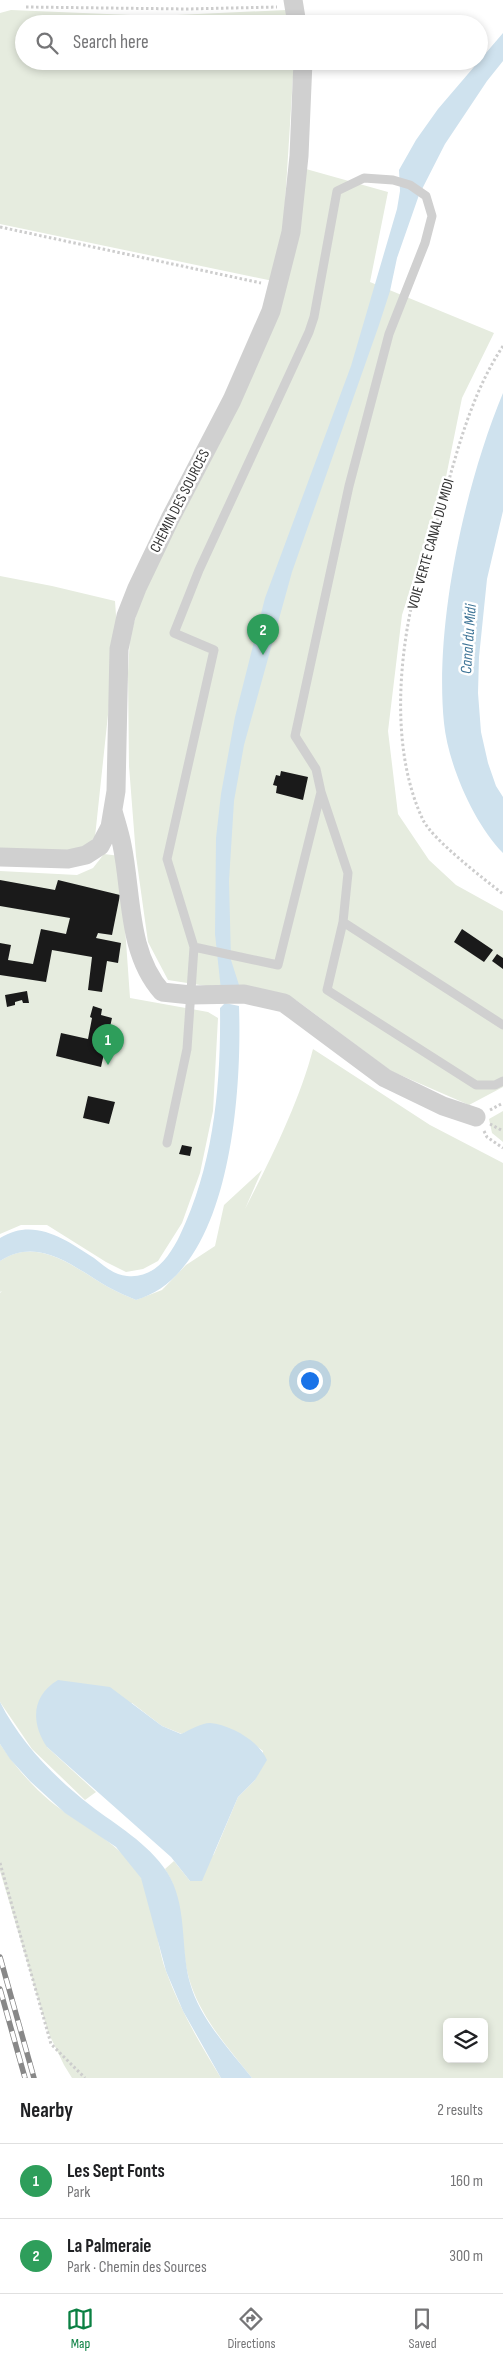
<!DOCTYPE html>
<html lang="en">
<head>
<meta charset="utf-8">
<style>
  :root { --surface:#fff; --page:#f2f2f2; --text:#202124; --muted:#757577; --line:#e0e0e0; --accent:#0b8043 }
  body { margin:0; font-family:"Sofia Sans Condensed",sans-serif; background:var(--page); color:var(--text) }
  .controls { position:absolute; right:15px; bottom:15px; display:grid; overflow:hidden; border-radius:8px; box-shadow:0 2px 8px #0003 }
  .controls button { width:45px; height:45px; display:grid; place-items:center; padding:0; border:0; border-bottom:1px solid var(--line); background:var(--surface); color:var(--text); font:25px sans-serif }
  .you { position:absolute; left:309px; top:1380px; width:18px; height:18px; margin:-12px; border:4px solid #fff; border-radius:50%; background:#1a73e8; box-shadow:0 0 0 8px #1a73e833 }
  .badge { display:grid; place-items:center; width:32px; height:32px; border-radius:50%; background:var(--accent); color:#fff; font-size:16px; font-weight:700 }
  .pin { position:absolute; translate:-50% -41px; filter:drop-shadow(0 1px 2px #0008) }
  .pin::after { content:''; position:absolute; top:26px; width:18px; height:15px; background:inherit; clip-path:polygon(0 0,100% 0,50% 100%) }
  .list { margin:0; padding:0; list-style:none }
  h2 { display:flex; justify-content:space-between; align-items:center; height:65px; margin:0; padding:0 20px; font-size:21px }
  h2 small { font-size:16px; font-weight:400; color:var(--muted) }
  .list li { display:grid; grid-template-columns:32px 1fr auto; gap:15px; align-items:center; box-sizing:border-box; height:75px; padding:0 20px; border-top:1px solid var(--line) }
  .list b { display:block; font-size:19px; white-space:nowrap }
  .list p { margin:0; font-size:16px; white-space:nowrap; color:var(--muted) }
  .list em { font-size:16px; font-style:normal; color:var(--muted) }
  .icon { flex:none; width:28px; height:28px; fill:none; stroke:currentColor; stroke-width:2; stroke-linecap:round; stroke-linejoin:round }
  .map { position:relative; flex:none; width:503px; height:2078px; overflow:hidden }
  .search { position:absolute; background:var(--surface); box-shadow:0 2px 8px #0003; left:15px; right:15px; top:15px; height:55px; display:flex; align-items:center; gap:12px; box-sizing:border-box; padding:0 18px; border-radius:28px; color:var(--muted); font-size:19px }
  .sheet { height:215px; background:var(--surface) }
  nav { display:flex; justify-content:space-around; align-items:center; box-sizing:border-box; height:70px; border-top:1px solid var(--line); background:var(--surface); font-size:14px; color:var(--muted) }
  nav a { display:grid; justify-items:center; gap:2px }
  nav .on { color:var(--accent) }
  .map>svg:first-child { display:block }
  .green { fill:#e6ecdf; fill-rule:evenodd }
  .water { fill:#cfe2ee }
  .building { fill:#1a1a1a }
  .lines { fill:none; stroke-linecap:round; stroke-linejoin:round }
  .path { stroke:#cdcdcd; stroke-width:3; stroke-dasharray:2.5 2.5; stroke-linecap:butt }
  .service { stroke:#d0d0d0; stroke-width:9 }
  .minor { stroke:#d0d0d0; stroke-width:19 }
  .rail-casing { stroke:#888; stroke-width:5.5 }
  .rail { stroke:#fff; stroke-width:4; stroke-dasharray:11; stroke-linecap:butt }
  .labels { text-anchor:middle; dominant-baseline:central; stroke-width:5; stroke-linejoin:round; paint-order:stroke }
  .street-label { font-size:15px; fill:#333; stroke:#fff }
  .water-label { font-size:16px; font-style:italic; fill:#3f7597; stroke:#fff }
</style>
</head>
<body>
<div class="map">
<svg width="503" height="2078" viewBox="0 0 503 2078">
  <rect width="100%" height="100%" fill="#fff"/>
  <path class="green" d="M 11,10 L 155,16 L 286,10 L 288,24 L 24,24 L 24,61 L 294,61 L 283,235 L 273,281 L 0,224 L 0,13 Z
    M 306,169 L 388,192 L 370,282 L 494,333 L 462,398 L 446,477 L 402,615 L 388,731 L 398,814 L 429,860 L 456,885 L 503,911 L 503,1087 L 469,1105 L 391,1071 L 296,1000 L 168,980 L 148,942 L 136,856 L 129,766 L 128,673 L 130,637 L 137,612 L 153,572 L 227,429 Z
    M 0,576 L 52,586 L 115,601 L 117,630 L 95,837 L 85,848 L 69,853 L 0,851 Z
    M 104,854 L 120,856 L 130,998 L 208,1012 L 218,1018 L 213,1111 L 200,1173 L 182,1223 L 158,1261 L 143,1269 L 126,1272 L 106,1262 L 47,1225 L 21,1225 L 0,1234 L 0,871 L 77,875 L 93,868 Z
    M 313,1049 L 430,1125 L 503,1163 L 503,2078 L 252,2078 C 229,2049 203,2020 191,1985 C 178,1947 188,1904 165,1869 L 174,1861 L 190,1881 L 214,1854 L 238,1797 L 255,1780 L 263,1751 C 234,1729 217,1717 182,1734 L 162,1726 L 132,1703 L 47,1747 L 96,1792 L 85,1800 L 32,1749 L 0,1702 L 0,1293 L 2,1291 L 0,1292 L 0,1261 C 38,1235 75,1268 108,1287 C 117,1292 127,1296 136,1300 L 162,1290 L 186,1265 L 215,1246 L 224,1205 L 262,1170 L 245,1209 C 270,1161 300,1100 313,1049 ZM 447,2022 L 484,2022 L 484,2059 L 447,2059 Z
    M 503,1111 L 503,1142 L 492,1133 L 489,1119 Z
    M 0,1744 C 14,1765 31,1785 50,1801 C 80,1825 116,1840 138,1872 C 155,1899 155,1941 166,1971 C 179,2008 200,2044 221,2078 L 72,2078 L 64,2065 L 48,2032 L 0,1871 Z"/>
  <path class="water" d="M 503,33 L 503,61 L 487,81 L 445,144 L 419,195 L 397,258 L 390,291 L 379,325 L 292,572 L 244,745 L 234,801 L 229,881 L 231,960 L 239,985 L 221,990 L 215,934 L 216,838 L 221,794 L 235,717 L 265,598 L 351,366 L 397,209 L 400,191 L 399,170 L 416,140 L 438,109 Z
    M 503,393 L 503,511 L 487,579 L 479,657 L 478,693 L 481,732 L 488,763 L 496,786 L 503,797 L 503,853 C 474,824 448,764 444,723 C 434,625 465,484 503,393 Z
    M 225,1003 L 239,1006 C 242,1089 232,1272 136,1300 C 127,1296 117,1292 108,1287 C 75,1268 39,1235 0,1261 L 0,1238 C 34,1217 65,1239 94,1258 C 104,1266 114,1275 127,1276 C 154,1279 170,1256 180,1235 C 214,1165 221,1084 220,1008 Z
    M 58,1680 L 110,1687 L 162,1726 L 181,1734 C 190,1730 201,1723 210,1723 C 231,1725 259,1741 267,1760 L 255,1780 L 238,1797 L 202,1881 L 190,1881 L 171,1857 L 47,1747 C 31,1723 31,1696 58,1680 Z
    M 0,1702 C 20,1742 55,1778 90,1805 C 117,1826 147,1842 167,1872 C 188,1905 180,1947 190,1983 C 200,2019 229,2049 252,2078 L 221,2078 L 183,2011 L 166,1971 L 141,1878 L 116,1847 L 65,1813 L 30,1781 L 10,1759 L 0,1744 Z"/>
  <path class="building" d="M 281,771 L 308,777 L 303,800 L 276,793 L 277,786 L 273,785 L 276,775 L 280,776 Z
    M 0,880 L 55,890 L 58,880 L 120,895 L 112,935 L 98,933 L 96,938 L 121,943 L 118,963 L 107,961 L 102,992 L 88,990 L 92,957 L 52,950 L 46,982 L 0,975 L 0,943 L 11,945 L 8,960 L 33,964 L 41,929 L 66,934 L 70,918 L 0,906 Z
    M 462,929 L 493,950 L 484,962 L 454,942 Z
    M 497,954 L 503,958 L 503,969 L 492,961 Z
    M 27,991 L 29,1003 L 23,1003 L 22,1000 L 15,1002 L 15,1005 L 7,1007 L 5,995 Z
    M 93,1006 L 102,1009 L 101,1015 L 112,1018 L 101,1067 L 56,1056 L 61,1033 L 88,1039 L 92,1018 L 90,1017 Z
    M 88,1096 L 115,1102 L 109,1124 L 83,1118 Z
    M 182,1145 L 192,1147 L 190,1156 L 179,1154 Z"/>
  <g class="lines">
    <path class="path" d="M 26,7 L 186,9 L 277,7
      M 0,227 L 261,283
      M 503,346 C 468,399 455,461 437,522 C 431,544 420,567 415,590 C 398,661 391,752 423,820 C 433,840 484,879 503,894
      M 490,1110 L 503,1103
      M 490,1124 L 503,1131
      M 484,1131 L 487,1137 L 503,1148
      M 0,1863 L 51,2044 L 85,2078"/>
    <path class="service" d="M 343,922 L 503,1025
      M 194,947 L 167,859 L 214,650 L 174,633 L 199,570 L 309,332 L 314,317 L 337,191 L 364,178 L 393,180 L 410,185 L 426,196 L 432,216 L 425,243 L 389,334 L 349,486 L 295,736 L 316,769 L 321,792 L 348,873 L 343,922 L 327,990 L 476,1085 L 495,1085 L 503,1081
      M 167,1143 L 187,1049 L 194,947 L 278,965 L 321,792"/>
    <path class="minor" d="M 293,0 L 297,24
      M 113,811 C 116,822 120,834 122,845 C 132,893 127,953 162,992 L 191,995 L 244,994 L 284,1003 L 385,1078 L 443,1106 L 476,1117
      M 0,857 L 68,859 L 86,855 L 100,846 L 110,827 L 116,791 L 119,649 L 126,616 L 137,588 L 170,519 L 232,400 L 271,311 L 291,232 L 299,156 L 303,61"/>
    <g class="rail-casing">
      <path id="rail" d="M 0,1957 L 34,2078
        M 0,1989 L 25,2078"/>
    </g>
    <use href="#rail" class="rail"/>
  </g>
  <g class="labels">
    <g class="street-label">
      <text transform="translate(180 501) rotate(-63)">CHEMIN DES SOURCES</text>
      <text transform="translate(431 544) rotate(-74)">VOIE VERTE CANAL DU MIDI</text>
    </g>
    <g class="water-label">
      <text transform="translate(469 639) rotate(-86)">Canal du Midi</text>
    </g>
  </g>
</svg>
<div class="controls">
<button><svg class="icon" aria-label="layers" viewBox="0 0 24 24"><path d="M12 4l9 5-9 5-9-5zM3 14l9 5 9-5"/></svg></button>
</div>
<div class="you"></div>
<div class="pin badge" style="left:108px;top:1065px;background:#2e9e5b">1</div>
<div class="pin badge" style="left:263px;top:655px;background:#2e9e5b">2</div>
<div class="search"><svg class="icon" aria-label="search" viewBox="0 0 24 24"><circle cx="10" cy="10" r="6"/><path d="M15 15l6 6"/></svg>Search here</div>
</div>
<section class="sheet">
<h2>Nearby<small>2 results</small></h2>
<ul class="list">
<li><span class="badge" style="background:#2e9e5b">1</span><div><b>Les Sept Fonts</b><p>Park</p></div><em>160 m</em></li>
<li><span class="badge" style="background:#2e9e5b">2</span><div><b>La Palmeraie</b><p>Park · Chemin des Sources</p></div><em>300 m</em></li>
</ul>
</section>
<nav>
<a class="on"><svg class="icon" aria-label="map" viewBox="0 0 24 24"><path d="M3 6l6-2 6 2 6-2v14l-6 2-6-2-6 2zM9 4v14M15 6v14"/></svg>Map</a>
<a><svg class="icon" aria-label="directions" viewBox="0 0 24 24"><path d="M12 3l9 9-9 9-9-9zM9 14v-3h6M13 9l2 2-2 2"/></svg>Directions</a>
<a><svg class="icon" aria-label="saved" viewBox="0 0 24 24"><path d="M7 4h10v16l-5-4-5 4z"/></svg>Saved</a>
</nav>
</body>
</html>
